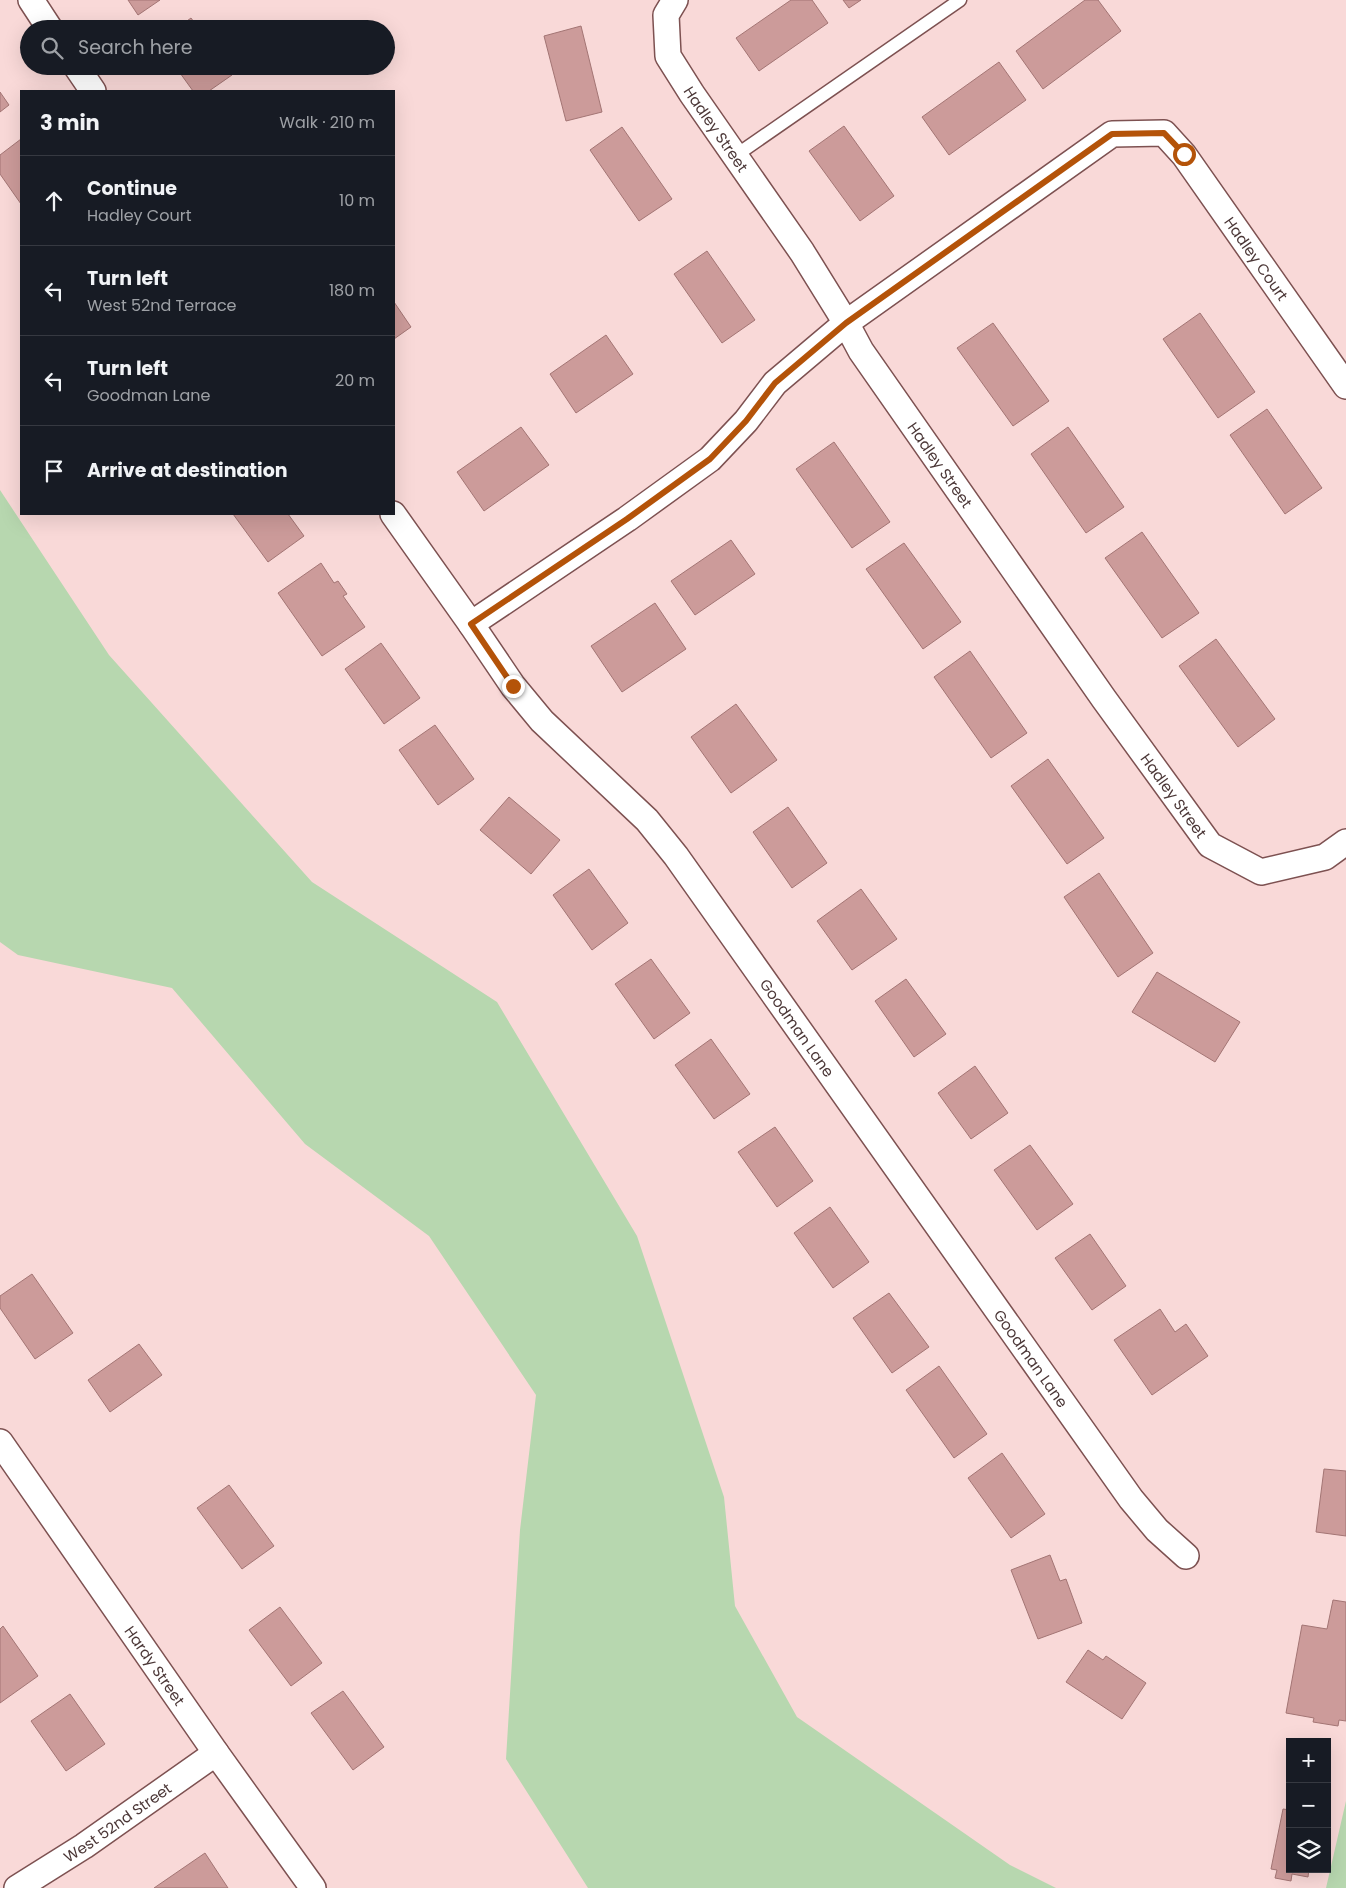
<!DOCTYPE html>
<html lang="en">
<head>
<meta charset="utf-8">
<style>
  :root { --surface:#171b24; --page:#242831; --text:#f1f3f6; --muted:#9ea1a6; --line:#363941 }
  body { margin:0; font-family:Poppins,sans-serif; background:var(--page); color:var(--text) }
  .controls { position:absolute; right:15px; bottom:15px; display:grid; overflow:hidden; border-radius:0px; box-shadow:0 5px 20px #0002 }
  .controls button { width:45px; height:45px; display:grid; place-items:center; padding:0; border:0; border-bottom:1px solid var(--line); background:var(--surface); color:var(--text); font:25px sans-serif }
  .stop { position:absolute; width:15px; height:15px; margin:-11px; border:4px solid #b45309; border-radius:50%; background:#fff }
  .stop.end { background:#b45309; border-color:#fff; box-shadow:0 1px 5px #0008 }
  .list { margin:0; padding:0; list-style:none }
  h2 { display:flex; justify-content:space-between; align-items:center; height:65px; margin:0; padding:0 20px; font-size:21px }
  h2 small { font-size:16px; font-weight:400; color:var(--muted) }
  .list li { display:grid; grid-template-columns:32px 1fr auto; gap:15px; align-items:center; box-sizing:border-box; height:90px; padding:0 20px; border-top:1px solid var(--line) }
  .list b { display:block; font-size:19px; white-space:nowrap }
  .list p { margin:0; font-size:16px; white-space:nowrap; color:var(--muted) }
  .list em { font-size:16px; font-style:normal; color:var(--muted) }
  .icon { flex:none; width:28px; height:28px; fill:none; stroke:currentColor; stroke-width:2; stroke-linecap:round; stroke-linejoin:round }
  .map { position:relative; flex:none; width:1346px; height:1888px; overflow:hidden }
  .search { position:absolute; background:var(--surface); box-shadow:0 5px 20px #0002; left:20px; top:20px; width:375px; height:55px; display:flex; align-items:center; gap:12px; box-sizing:border-box; padding:0 18px; border-radius:28px; color:var(--muted); font-size:19px }
  .panel { position:absolute; background:var(--surface); box-shadow:0 5px 20px #0002; left:20px; top:90px; width:375px; height:425px; border-radius:0px }
  .map>svg:first-child { display:block }
  .green { fill:#b7d7af }
  .building { fill:#cc9b9a; stroke:#a37574 }
  .lines { fill:none; stroke-linecap:round; stroke-linejoin:round }
  .service-casing { stroke:#7d5151; stroke-width:15 }
  .minor-casing { stroke:#7d5151; stroke-width:28 }
  .service { stroke:#fff; stroke-width:12 }
  .minor { stroke:#fff; stroke-width:25 }
  .route { stroke:#b45309; stroke-width:6 }
  .labels { text-anchor:middle; dominant-baseline:central; stroke-width:4; stroke-linejoin:round; paint-order:stroke }
  .street-label { font-size:15px; fill:#4b3737; stroke:#f9d9d8 }
</style>
</head>
<body>
<div class="map">
<svg width="1346" height="1888" viewBox="0 0 1346 1888">
  <rect width="100%" height="100%" fill="#f9d9d8"/>
  <path class="green" d="M 0,490 L 109,655 L 312,882 L 497,1002 L 637,1236 L 724,1497 L 735,1606 L 797,1717 L 1010,1865 L 1056,1888 L 588,1888 L 506,1759 L 520,1530 L 536,1395 L 429,1236 L 305,1144 L 172,988 L 18,955 L 0,942 Z
    M 1346,1801 L 1346,1888 L 1326,1888 Z"/>
  <path class="building" d="M 128,0 L 160,0 L 138,15 Z
    M 791,0 L 812,0 L 828,23 L 759,71 L 736,38 Z
    M 843,0 L 861,0 L 849,8 Z
    M 1085,0 L 1098,0 L 1121,31 L 1043,89 L 1016,51 Z
    M 191,18 L 199,29 L 176,29 Z
    M 581,26 L 602,112 L 566,121 L 544,36 Z
    M 999,62 L 1026,100 L 949,155 L 922,117 Z
    M 175,66 L 226,66 L 232,75 L 209,91 L 193,91 Z
    M 0,92 L 9,105 L 0,112 Z
    M 844,126 L 894,196 L 860,221 L 809,151 Z
    M 622,127 L 672,199 L 639,221 L 590,150 Z
    M 21,139 L 21,204 L 0,174 L 0,155 Z
    M 707,251 L 755,320 L 722,343 L 674,274 Z
    M 394,302 L 411,327 L 394,339 Z
    M 1200,313 L 1255,392 L 1218,418 L 1163,339 Z
    M 993,323 L 1049,401 L 1013,426 L 957,348 Z
    M 606,335 L 633,374 L 576,413 L 550,374 Z
    M 1267,409 L 1322,488 L 1285,514 L 1230,435 Z
    M 521,427 L 549,465 L 484,511 L 457,472 Z
    M 1068,427 L 1124,507 L 1086,533 L 1031,454 Z
    M 834,442 L 890,522 L 852,548 L 796,469 Z
    M 233,514 L 288,514 L 304,536 L 268,562 Z
    M 1142,532 L 1199,613 L 1162,638 L 1105,558 Z
    M 731,540 L 755,574 L 695,615 L 671,581 Z
    M 904,543 L 961,622 L 923,649 L 866,569 Z
    M 321,563 L 334,583 L 338,581 L 347,594 L 343,596 L 365,627 L 322,656 L 278,593 Z
    M 655,603 L 686,649 L 622,692 L 591,646 Z
    M 1216,639 L 1275,719 L 1238,747 L 1179,666 Z
    M 381,643 L 420,698 L 384,724 L 345,669 Z
    M 970,651 L 1027,733 L 991,758 L 934,677 Z
    M 736,704 L 777,760 L 731,793 L 691,737 Z
    M 435,725 L 474,779 L 438,805 L 399,750 Z
    M 1048,759 L 1104,838 L 1067,864 L 1011,786 Z
    M 509,797 L 560,840 L 531,874 L 480,830 Z
    M 788,807 L 827,863 L 792,888 L 753,832 Z
    M 589,869 L 628,923 L 592,950 L 553,895 Z
    M 1099,873 L 1153,953 L 1118,977 L 1064,897 Z
    M 861,889 L 897,939 L 852,970 L 817,921 Z
    M 651,959 L 690,1013 L 654,1039 L 615,984 Z
    M 1157,972 L 1240,1022 L 1215,1062 L 1132,1012 Z
    M 906,979 L 946,1034 L 914,1057 L 875,1001 Z
    M 711,1039 L 750,1094 L 714,1119 L 675,1065 Z
    M 975,1066 L 1008,1113 L 971,1139 L 938,1093 Z
    M 775,1127 L 813,1181 L 777,1207 L 738,1152 Z
    M 1030,1145 L 1073,1204 L 1037,1230 L 994,1170 Z
    M 830,1207 L 869,1262 L 833,1288 L 794,1233 Z
    M 1090,1234 L 1126,1286 L 1092,1310 L 1055,1258 Z
    M 32,1274 L 73,1333 L 35,1359 L 0,1308 L 0,1296 Z
    M 889,1293 L 929,1347 L 892,1373 L 853,1318 Z
    M 1160,1309 L 1175,1332 L 1186,1324 L 1208,1356 L 1152,1395 L 1114,1340 Z
    M 139,1344 L 162,1375 L 110,1412 L 88,1380 Z
    M 939,1366 L 987,1434 L 954,1458 L 906,1390 Z
    M 1002,1453 L 1045,1514 L 1011,1538 L 968,1478 Z
    M 1324,1469 L 1346,1471 L 1346,1536 L 1316,1532 Z
    M 229,1485 L 274,1546 L 242,1569 L 197,1508 Z
    M 1050,1555 L 1060,1581 L 1066,1579 L 1082,1623 L 1038,1639 L 1011,1570 Z
    M 1333,1600 L 1346,1602 L 1346,1721 L 1339,1720 L 1338,1726 L 1313,1722 L 1314,1718 L 1286,1713 L 1302,1625 L 1327,1629 Z
    M 280,1607 L 322,1663 L 291,1686 L 249,1630 Z
    M 3,1626 L 38,1676 L 0,1703 L 0,1629 Z
    M 1088,1650 L 1103,1660 L 1106,1656 L 1146,1683 L 1122,1719 L 1066,1682 Z
    M 343,1691 L 384,1747 L 353,1770 L 311,1713 Z
    M 70,1694 L 105,1744 L 66,1771 L 31,1721 Z
    M 1283,1809 L 1290,1810 L 1290,1869 L 1309,1869 L 1308,1877 L 1292,1874 L 1291,1881 L 1275,1878 L 1277,1870 L 1271,1869 Z
    M 205,1853 L 228,1888 L 154,1888 Z"/>
  <g class="lines">
    <g class="service-casing">
      <path id="service" d="M 735,156 L 960,0"/>
    </g>
    <g class="minor-casing">
      <g id="minor">
        <path d="M 31,0 L 50,29"/>
        <path id="s1" d="M 675,0 L 666,15 L 668,56 L 692,94 L 802,252 L 846,323 L 861,351 L 1104,699 L 1210,845 L 1261,872 L 1325,857 L 1346,842"/>
        <path d="M 76,66 L 93,91"/>
        <path id="s2" d="M 393,514 L 471,624 L 513,686 L 542,721 L 647,820 L 676,856 L 1131,1499 L 1157,1530 L 1186,1556"/>
        <path id="s3" d="M 471,624 L 627,519 L 710,459 L 746,421 L 775,383 L 846,323 L 1112,134 L 1164,133 L 1184,155 L 1346,386"/>
        <path id="s4" d="M 0,1442 L 216,1753 L 313,1888"/>
        <path id="s5" d="M 17,1888 L 84,1846 L 216,1753"/>
      </g>
    </g>
    <use href="#service" class="service"/>
    <use href="#minor" class="minor"/>
  </g>
  <g class="lines">
    <path class="route" d="M 513,686 L 471,624 L 627,519 L 710,459 L 746,421 L 775,383 L 846,323 L 1112,134 L 1164,133 L 1184,154"/>
  </g>
  <g class="labels">
    <g class="street-label">
      <text stroke="none"><textPath href="#s1" startOffset="146">Hadley Street</textPath></text>
      <text stroke="none"><textPath href="#s3" startOffset="1018">Hadley Court</textPath></text>
      <text stroke="none"><textPath href="#s1" startOffset="550">Hadley Street</textPath></text>
      <text stroke="none"><textPath href="#s1" startOffset="955">Hadley Street</textPath></text>
      <text stroke="none"><textPath href="#s2" startOffset="656">Goodman Lane</textPath></text>
      <text stroke="none"><textPath href="#s2" startOffset="1061">Goodman Lane</textPath></text>
      <text stroke="none"><textPath href="#s4" startOffset="272">Hardy Street</textPath></text>
      <text stroke="none"><textPath href="#s5" startOffset="120">West 52nd Street</textPath></text>
    </g>
  </g>
</svg>
<div class="controls">
<button>+</button>
<button>−</button>
<button><svg class="icon" aria-label="layers" viewBox="0 0 24 24"><path d="M12 4l9 5-9 5-9-5zM3 14l9 5 9-5"/></svg></button>
</div>
<div class="stop" style="left:1184px;top:154px"></div>
<div class="stop end" style="left:513px;top:686px"></div>
<div class="search"><svg class="icon" aria-label="search" viewBox="0 0 24 24"><circle cx="10" cy="10" r="6"/><path d="M15 15l6 6"/></svg>Search here</div>
<section class="panel">
<h2>3 min<small>Walk · 210 m</small></h2>
<ul class="list">
<li><svg class="icon" aria-label="ahead" viewBox="0 0 24 24"><path d="M12 20V5M6 11l6-6 6 6"/></svg><div><b>Continue</b><p>Hadley Court</p></div><em>10 m</em></li>
<li><svg class="icon" aria-label="left" viewBox="0 0 24 24"><path d="M17 20v-9H6M10 6l-5 5 5 5"/></svg><div><b>Turn left</b><p>West 52nd Terrace</p></div><em>180 m</em></li>
<li><svg class="icon" aria-label="left" viewBox="0 0 24 24"><path d="M17 20v-9H6M10 6l-5 5 5 5"/></svg><div><b>Turn left</b><p>Goodman Lane</p></div><em>20 m</em></li>
<li><svg class="icon" aria-label="arrive" viewBox="0 0 24 24"><path d="M6 21V4h12l-3 4 3 4H6"/></svg><div><b>Arrive at destination</b></div></li>
</ul>
</section>
</div>
</body>
</html>
